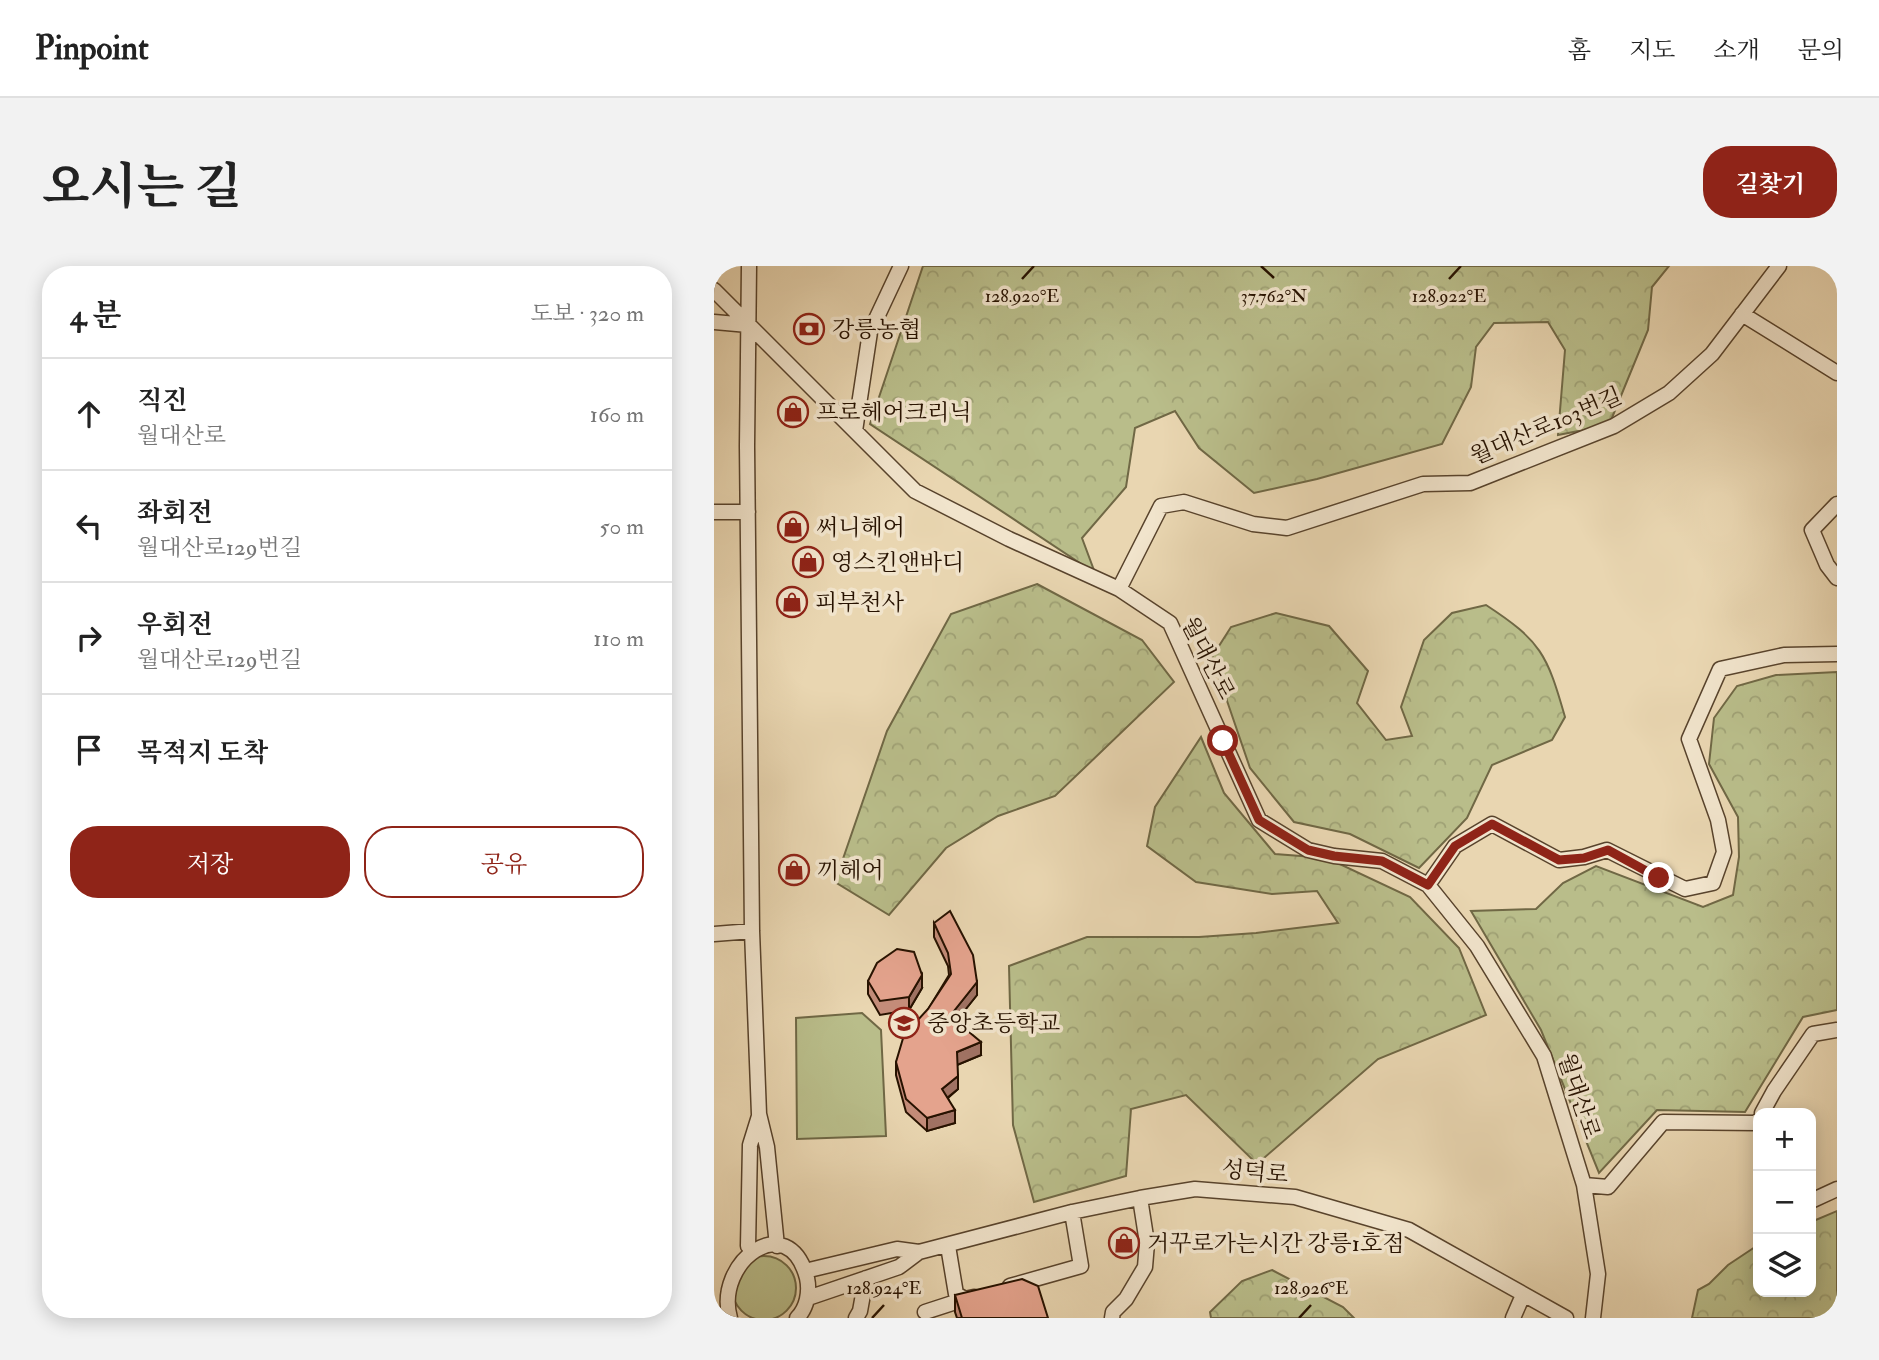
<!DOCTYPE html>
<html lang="ko">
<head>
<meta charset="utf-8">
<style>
  :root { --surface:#fff; --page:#f2f2f2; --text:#222; --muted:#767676; --line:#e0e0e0; --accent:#8f2418 }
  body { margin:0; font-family:"IM FELL Double Pica","Noto Serif KR",serif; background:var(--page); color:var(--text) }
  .controls { position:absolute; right:21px; bottom:21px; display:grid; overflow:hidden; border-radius:14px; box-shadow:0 4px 18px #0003 }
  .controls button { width:63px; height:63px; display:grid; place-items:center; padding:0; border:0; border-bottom:2px solid var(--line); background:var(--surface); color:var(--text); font:35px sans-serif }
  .stop { position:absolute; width:21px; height:21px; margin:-16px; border:5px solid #8f2418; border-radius:50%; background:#fff }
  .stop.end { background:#8f2418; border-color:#fff; box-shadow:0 2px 7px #0008 }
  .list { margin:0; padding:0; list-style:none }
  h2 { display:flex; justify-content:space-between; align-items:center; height:91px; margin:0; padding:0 28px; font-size:30px }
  h2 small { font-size:23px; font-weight:400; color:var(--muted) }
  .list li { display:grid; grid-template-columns:46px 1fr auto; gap:21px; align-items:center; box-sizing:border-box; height:112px; padding:0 28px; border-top:2px solid var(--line) }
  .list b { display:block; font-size:26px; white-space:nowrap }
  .list p { margin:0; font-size:23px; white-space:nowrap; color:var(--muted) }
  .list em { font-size:23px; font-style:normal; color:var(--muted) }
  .actions { display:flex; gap:14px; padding:21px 28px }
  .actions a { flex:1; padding:16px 0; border:2px solid var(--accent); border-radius:28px; text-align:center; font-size:24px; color:var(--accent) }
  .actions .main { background:var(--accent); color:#fff }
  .icon { flex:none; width:38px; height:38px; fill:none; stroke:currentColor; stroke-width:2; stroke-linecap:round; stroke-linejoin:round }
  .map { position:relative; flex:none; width:1123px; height:1052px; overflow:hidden; border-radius:28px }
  header { display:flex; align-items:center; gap:42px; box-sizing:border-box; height:98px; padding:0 35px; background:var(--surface); border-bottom:2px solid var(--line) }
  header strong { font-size:33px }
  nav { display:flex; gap:38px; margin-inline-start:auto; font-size:24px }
  .intro { display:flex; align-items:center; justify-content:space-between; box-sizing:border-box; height:168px; padding:0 42px }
  h1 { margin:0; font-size:49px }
  .button { padding:18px 32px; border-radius:28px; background:var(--accent); color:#fff; font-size:24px; font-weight:700 }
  main { display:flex; gap:42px; padding:0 42px }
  aside { flex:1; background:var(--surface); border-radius:28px; box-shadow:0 4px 18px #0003 }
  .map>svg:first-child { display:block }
  .green { fill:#b9bd8a; stroke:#706845; stroke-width:2 }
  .forest { fill:url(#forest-crowns); stroke:#706845; stroke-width:2 }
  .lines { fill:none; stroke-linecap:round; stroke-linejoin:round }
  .minor-casing { stroke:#58432c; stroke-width:17 }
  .minor { stroke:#f1e4cc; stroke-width:14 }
  .wall { fill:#c48c79; stroke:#271200; stroke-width:2 }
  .shaded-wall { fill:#a07263; stroke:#271200; stroke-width:2 }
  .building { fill:#e4a38d; stroke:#271200; stroke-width:2 }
  .route { stroke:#8f2418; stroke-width:9 }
  .ticks { fill:none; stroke:#271200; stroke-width:2.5 }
  .labels { text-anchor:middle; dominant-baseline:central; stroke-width:7; stroke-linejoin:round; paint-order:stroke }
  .poi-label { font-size:23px; fill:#271200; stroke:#f1e4cc; text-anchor:start }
  .street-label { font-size:23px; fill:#271200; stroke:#f1e4cc }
  .ticks-label { font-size:18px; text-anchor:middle; fill:#271200; stroke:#f1e4cc; stroke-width:7; stroke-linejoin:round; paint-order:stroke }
</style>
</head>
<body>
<header>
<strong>Pinpoint</strong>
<nav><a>홈</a><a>지도</a><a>소개</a><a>문의</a></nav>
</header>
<div class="intro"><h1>오시는 길</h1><a class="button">길찾기</a></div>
<main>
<aside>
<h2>4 분<small>도보 · 320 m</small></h2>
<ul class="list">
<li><svg class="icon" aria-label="ahead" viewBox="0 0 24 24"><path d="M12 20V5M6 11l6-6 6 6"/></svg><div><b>직진</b><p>월대산로</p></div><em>160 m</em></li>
<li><svg class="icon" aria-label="left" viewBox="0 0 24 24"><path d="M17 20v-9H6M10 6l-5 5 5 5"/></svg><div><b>좌회전</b><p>월대산로129번길</p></div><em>50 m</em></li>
<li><svg class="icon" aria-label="right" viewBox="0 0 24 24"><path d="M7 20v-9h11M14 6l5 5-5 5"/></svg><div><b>우회전</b><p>월대산로129번길</p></div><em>110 m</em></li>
<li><svg class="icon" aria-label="arrive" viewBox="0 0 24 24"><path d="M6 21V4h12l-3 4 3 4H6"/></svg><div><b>목적지 도착</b></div></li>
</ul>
<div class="actions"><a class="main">저장</a><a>공유</a></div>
</aside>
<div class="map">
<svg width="1123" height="1052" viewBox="0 0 1123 1052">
  <defs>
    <pattern id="forest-crowns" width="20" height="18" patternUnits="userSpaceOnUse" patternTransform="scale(1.75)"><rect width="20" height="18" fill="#b9bd8a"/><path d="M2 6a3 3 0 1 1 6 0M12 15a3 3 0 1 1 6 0" fill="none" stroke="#9fa175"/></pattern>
  </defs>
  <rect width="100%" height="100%" fill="#e9d6b1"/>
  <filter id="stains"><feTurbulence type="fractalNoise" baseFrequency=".00286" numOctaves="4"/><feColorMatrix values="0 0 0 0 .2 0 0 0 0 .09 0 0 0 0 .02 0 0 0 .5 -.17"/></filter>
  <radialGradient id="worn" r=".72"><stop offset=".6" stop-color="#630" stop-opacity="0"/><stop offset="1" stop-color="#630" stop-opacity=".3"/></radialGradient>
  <path class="green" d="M 148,747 L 167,764 L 172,870 L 83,873 L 82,752 Z
    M18 1022a32 32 0 1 1 64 0a32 32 0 1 1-64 0Z"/>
  <path class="forest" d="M 209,0 L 955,0 L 938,21 L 934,64 L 895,159 L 844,169 L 851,84 L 834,56 L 780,57 L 762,81 L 757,121 L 728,178 L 603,213 L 540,227 L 485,182 L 461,145 L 421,162 L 412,221 L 368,272 L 381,307 L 156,158 Z
    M 323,318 L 428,374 L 460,416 L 341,530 L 284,550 L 232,582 L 175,649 L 121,616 L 173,465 L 237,348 Z
    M 772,339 C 827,375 833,388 851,451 L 838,474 L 778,499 L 753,552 L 705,602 L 636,568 L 580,556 L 536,502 L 498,391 L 517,361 L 562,347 L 615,360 L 654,405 L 643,437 L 672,474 L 698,470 L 687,441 L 710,374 L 738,347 Z
    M 1123,406 L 1123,744 L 1089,751 L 1031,846 L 943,844 L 885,907 L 827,764 L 757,645 L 822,643 L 849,617 L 882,600 L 989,641 L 1019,629 L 1025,591 L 1024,551 L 995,498 L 1000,452 L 1023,420 L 1062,409 Z
    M 487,471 L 510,527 L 561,588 L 613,592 L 696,631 L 745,682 L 772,749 L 664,793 L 543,898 L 472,829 L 417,843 L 412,910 L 320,936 L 299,859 L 295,700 L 373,671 L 485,671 L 542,667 L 624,657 L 603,625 L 558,628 L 482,616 L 433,580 L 441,541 Z
    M 1123,945 L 1123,1052 L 978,1052 L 984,1024 L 995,1018 L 1014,999 L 1044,979 L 1044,1026 L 1097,1026 L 1097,956 Z
    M 558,1004 L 629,1041 L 640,1052 L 497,1052 L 496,1046 L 528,1015 Z"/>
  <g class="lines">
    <g class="minor-casing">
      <path id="minor" d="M 35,0 L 33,180 L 38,665 L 45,848 L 53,881 L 63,980
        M 0,24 L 201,225 L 295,273 L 405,323 L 456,357 L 545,554 L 594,584 L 620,590 L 668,595 L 714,619 L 763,680 L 830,790 L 870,919 L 884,1008 L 879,1052
        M 1028,48 L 1123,107
        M 0,56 L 34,59
        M 141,165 L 156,66 L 187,0
        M 1123,238 L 1098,264 L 1113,299 L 1123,312
        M 0,246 L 34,246
        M 405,323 L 447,240 L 470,236 L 539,258 L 573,262 L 709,218 L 756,217 L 900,160 L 955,127 L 998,88 L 1065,0
        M 714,619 L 741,580 L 778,558 L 845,594 L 870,591 L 893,584 L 971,623 L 999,617 L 1010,586 L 1004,554 L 975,473 L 1006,403 L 1070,389 L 1123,388
        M 0,668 L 38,665
        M 1048,847 L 1060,825 L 1099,768 L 1123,764
        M 870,919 L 894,921 L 949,856 L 1043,857 L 1044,855
        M 1097,935 L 1123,923
        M 34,980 L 36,879 L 45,850
        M 234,980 L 242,1028 L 251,1033 L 260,1031
        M 91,1005 L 183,983 L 205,986 L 358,946 L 426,932 L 481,923 L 581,931 L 695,964 L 852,1052
        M 296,1020 L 367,1000 L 358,946
        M 94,1032 L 185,1001 L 205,986
        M 211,1046 L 251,1033
        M 16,1052 C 0,996 74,941 93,1012 C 96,1026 93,1042 83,1052
        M 142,1052 L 146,1045 L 152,1012
        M 398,1052 L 399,1046 L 412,1033 L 431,1001 L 433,977 L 426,932
        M 799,1052 L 809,1029"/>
    </g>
    <use href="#minor" class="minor"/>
  </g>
  <path class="wall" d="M 220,657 L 263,729 L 242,755 L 267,789 L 243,799 L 244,823 L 234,832 L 241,857 L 213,865 L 192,846 L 182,809 L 182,796 L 235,709 L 234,700 L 220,671 Z
    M 154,715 L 208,722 L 195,744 L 166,749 L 154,728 Z
    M 241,1029 L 334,1052 L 243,1052 L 241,1046 Z"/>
  <path class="shaded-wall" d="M 208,709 L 208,722 L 195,744 L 195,731 Z
    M 263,716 L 263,729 L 236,763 L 236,750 Z
    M 267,776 L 267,789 L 243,799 L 243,786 Z
    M 244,810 L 244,823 L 228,836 L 228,823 Z
    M 241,844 L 241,857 L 213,865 L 213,852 Z"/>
  <path class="building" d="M 236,645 L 259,689 L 263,716 L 236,750 L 267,776 L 243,786 L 244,810 L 228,823 L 241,844 L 213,852 L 192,833 L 182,796 L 190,769 L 214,743 L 237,708 L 234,687 L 220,657 Z
    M 183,683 L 200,686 L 208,709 L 195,731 L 166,735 L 154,715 L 163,697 Z
    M 308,1013 L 324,1020 L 334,1052 L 248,1052 L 241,1029 Z"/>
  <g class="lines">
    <path class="route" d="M 509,475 L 545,554 L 594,584 L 620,590 L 668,595 L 714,619 L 741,580 L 778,558 L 845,594 L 870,592 L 894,584 L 945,612"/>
  </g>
  <path class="ticks" d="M 547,0 L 560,12M 308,13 L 320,0M 735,13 L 747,0M 158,1052 L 170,1039M 585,1052 L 597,1039"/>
  <defs>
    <g id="bank-ring" transform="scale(1.575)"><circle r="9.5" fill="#f1e4cc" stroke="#8f2418" stroke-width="1.5"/><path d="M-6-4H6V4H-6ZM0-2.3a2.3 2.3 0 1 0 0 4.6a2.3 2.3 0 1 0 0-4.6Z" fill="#8f2418"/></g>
    <g id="shop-ring" transform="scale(1.575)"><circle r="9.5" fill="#f1e4cc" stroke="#8f2418" stroke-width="1.5"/><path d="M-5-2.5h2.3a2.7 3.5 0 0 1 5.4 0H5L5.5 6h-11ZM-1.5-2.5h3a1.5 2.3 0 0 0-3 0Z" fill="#8f2418"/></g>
    <g id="school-ring" transform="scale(1.575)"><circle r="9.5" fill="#f1e4cc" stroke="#8f2418" stroke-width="1.5"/><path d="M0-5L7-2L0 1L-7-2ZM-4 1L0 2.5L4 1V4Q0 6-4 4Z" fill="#8f2418"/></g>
  </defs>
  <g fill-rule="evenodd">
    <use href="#bank-ring" x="95" y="63"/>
    <use href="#shop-ring" x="79" y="146"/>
    <use href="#shop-ring" x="79" y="261"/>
    <use href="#shop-ring" x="94" y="296"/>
    <use href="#shop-ring" x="78" y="336"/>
    <use href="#shop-ring" x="80" y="604"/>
    <use href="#school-ring" x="190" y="757"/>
    <use href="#shop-ring" x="410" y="977"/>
  </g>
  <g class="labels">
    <g class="poi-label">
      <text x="118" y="63">강릉농협</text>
      <text x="102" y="146">프로헤어크리닉</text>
      <text x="102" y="261">써니헤어</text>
      <text x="117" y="296">영스킨앤바디</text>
      <text x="101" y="336">피부천사</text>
      <text x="103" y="604">끼헤어</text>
      <text x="213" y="757">중앙초등학교</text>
      <text x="433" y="977">거꾸로가는시간 강릉1호점</text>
    </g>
    <g class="street-label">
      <text transform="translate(832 160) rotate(-23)">월대산로103번길</text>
      <text transform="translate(494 392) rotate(63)">월대산로</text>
      <text transform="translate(865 830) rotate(72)">월대산로</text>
      <text transform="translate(541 906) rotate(5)">성덕로</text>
    </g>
  </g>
  <g class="ticks-label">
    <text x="560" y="36">37.762°N</text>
    <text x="308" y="36">128.920°E</text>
    <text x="735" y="36">128.922°E</text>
    <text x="170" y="1028">128.924°E</text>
    <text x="597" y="1028">128.926°E</text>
  </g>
  <rect width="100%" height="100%" filter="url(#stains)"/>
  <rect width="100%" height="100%" fill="url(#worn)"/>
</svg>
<div class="controls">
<button>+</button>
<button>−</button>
<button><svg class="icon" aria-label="layers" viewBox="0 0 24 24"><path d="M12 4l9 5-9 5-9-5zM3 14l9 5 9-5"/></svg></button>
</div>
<div class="stop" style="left:509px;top:475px"></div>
<div class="stop end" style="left:945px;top:612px"></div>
</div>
</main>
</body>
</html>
